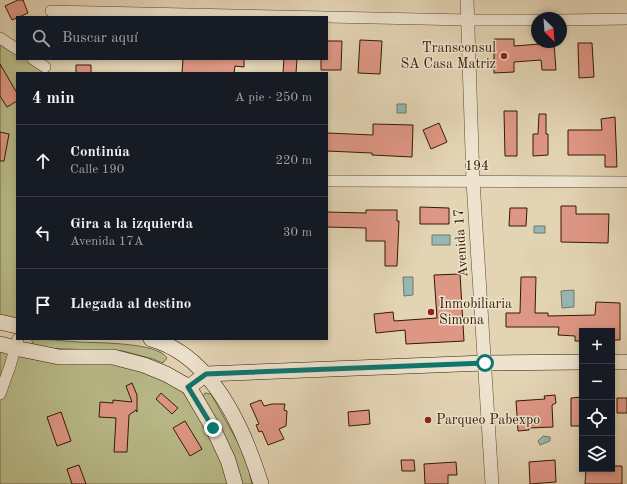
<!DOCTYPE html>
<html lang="es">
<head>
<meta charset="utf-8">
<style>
  :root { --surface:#171b24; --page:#20242c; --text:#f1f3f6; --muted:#9ea1a6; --line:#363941 }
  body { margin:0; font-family:"Old Standard TT",serif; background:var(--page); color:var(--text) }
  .controls { position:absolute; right:12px; bottom:12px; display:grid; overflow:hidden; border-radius:0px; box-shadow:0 2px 6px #0003 }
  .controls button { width:36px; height:36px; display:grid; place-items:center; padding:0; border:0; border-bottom:1px solid var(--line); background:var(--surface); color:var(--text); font:20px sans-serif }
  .compass { position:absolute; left:531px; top:12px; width:36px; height:36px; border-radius:50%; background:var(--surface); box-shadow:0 2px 6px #0003; rotate:155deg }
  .stop { position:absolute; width:12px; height:12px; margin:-9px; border:3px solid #0f766e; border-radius:50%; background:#fff }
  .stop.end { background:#0f766e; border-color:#fff; box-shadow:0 1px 4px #0008 }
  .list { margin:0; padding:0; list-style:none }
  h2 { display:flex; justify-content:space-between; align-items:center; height:52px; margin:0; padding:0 16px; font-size:17px }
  h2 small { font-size:13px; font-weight:400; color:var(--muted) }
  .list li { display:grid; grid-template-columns:26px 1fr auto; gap:12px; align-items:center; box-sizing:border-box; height:72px; padding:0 16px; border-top:1px solid var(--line) }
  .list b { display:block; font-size:15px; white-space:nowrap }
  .list p { margin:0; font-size:13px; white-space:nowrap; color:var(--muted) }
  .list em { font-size:13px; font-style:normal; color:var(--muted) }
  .icon { flex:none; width:22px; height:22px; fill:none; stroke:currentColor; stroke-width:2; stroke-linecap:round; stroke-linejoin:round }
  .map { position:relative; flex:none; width:627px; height:484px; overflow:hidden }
  .search { position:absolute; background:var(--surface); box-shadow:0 2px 6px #0003; left:16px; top:16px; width:312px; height:44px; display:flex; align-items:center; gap:10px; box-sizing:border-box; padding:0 14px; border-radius:0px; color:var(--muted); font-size:15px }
  .panel { position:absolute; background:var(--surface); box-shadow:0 2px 6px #0003; left:16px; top:72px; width:312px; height:268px; border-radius:0px }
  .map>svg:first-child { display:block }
  .green { fill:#b9bb89; stroke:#766a46 }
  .water { fill:#96b7b3; stroke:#6f786c }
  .building { fill:#df9785; stroke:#341902 }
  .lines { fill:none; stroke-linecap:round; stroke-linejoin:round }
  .minor-casing { stroke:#60482e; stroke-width:12 }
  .tertiary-casing { stroke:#60482e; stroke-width:14 }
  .secondary-casing { stroke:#341902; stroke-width:16 }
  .minor { stroke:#ede3ce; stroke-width:11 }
  .tertiary { stroke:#ede3ce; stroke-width:13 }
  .secondary { stroke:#ede3ce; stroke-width:15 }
  .route { stroke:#0f766e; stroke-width:5 }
  .poi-dot { fill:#8f2418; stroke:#ede3ce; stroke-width:1.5 }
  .labels { text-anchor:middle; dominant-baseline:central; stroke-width:3; stroke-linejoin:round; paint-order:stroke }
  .poi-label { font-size:14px; fill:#341902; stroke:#ede3ce; text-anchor:start }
  .street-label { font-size:14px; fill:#341902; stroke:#ede3ce }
</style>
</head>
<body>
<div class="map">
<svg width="627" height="484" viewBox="0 0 627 484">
  <rect width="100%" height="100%" fill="#e3d4b4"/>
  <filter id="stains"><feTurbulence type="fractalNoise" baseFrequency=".005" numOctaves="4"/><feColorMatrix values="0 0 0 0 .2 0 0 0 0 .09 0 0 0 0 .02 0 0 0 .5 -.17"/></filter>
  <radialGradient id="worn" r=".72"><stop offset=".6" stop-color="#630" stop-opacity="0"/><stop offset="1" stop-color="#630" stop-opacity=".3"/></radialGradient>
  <path class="green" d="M 0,38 L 17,49 L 17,59 L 33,59 L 45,67 L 44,73 L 17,73 L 17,326 L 0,322 Z
    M 32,339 C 48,339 63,341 79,342 C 97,343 157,342 167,358 L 163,363 L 153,359 L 123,351 L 41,348 L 35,345 L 32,342 Z
    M 0,344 L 113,357 L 189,387 L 235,484 L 0,484 Z
    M 205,393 L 211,394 L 246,457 L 252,484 L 242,484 L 202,397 Z"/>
  <path class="water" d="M 397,104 L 406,104 L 406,113 L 397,113 Z
    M 534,226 L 545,226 L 545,233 L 534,233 Z
    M 432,235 L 450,235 L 450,245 L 432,245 Z
    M 403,277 L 413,277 L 413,295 L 404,296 Z
    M 574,290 L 574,307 L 562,308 L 561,291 Z
    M 543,436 L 550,437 L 550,441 L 540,445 L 538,441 Z"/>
  <path class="building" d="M 18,0 L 23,0 L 28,13 L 12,20 L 5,6 Z
    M 494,39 L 514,39 L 514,46 L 554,43 L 556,70 L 542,70 L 541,60 L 514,62 L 514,72 L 494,73 Z
    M 360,40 L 382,41 L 380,74 L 358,73 Z
    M 327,41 L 342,41 L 341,70 L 321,70 L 321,59 L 327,59 Z
    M 578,43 L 592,43 L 594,77 L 579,78 Z
    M 183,59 L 244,59 L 244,67 L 235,66 L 234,73 L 182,73 Z
    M 284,59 L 297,59 L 296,73 L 283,73 Z
    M 0,64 L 17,93 L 17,101 L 7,107 L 0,96 Z
    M 76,65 L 91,65 L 91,73 L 76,73 Z
    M 504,111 L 517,111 L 517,156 L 505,156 Z
    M 539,114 L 546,114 L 546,134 L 548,134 L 548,155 L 533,156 L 533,134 L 538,134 Z
    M 615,117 L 617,167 L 605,167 L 605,155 L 568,155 L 568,130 L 602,130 L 601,119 Z
    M 439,123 L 447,142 L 431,149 L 423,130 Z
    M 373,124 L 413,125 L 412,157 L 372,155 L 372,153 L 327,151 L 327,133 L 373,135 Z
    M 0,132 L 9,134 L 4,161 L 0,161 Z
    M 561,206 L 576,206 L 576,214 L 609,214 L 608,243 L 561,242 Z
    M 420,207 L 449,208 L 449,224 L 420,224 Z
    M 510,208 L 527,208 L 526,226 L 509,226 Z
    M 366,210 L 397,210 L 397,221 L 399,221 L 397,266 L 385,266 L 385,241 L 366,241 L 366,228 L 327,227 L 327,212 L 366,213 Z
    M 460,274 L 464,341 L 406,344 L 405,330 L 376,333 L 374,314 L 393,312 L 394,321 L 437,318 L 434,275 Z
    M 521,277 L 536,277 L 535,313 L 548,313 L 548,316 L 595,315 L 596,302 L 620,303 L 620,340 L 612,340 L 612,331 L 582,331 L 582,341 L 575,341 L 575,336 L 558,335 L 559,327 L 506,327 L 506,313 L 520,313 Z
    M 132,383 L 137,395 L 137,412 L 136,410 L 129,415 L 127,452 L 114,452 L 116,418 L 99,417 L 100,402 L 113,403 L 113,400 L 132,402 L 126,386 Z
    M 161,393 L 178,408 L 172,414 L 156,399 Z
    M 555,395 L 556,403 L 552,405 L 553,427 L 529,428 L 529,430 L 518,431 L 516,401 L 545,399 L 544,396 Z
    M 582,397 L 582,426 L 571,426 L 571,398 Z
    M 617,398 L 627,398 L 627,413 L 617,413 Z
    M 261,400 L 264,406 L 272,404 L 285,404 L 284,410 L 287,411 L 286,426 L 279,429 L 284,439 L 268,445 L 262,431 L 259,432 L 256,425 L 259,424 L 250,404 Z
    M 369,410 L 370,424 L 349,426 L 348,412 Z
    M 61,412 L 71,441 L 57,446 L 47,417 Z
    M 185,421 L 202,449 L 190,456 L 173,428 Z
    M 401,460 L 414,460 L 415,471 L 402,471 Z
    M 555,460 L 556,482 L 530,484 L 529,462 Z
    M 456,462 L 457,475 L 448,475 L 448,484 L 425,484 L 424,464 Z
    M 79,465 L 86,484 L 72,484 L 67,469 Z
    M 612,466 L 622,466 L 622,484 L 585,484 L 586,469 L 612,469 Z"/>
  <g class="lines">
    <g class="minor-casing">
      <path id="minor" d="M 51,11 L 325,17
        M 327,17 L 468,20 L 537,20
        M 561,20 L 627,19
        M 0,38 L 17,49
        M 33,59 L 45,67
        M 327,181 L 627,182
        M 0,394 L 10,366 L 18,339"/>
    </g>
    <g class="tertiary-casing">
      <path id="tertiary" d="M 467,0 L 473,181 L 492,484"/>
    </g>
    <g class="secondary-casing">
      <path id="secondary" d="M 0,322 L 17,326
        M 151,339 C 213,356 244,429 261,484
        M 0,344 L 15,348 L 59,357 L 113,357 L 144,365 L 166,374 L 189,387 L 213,428 L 228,460 L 235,484
        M 612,362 L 627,362
        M 189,387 L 206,374 L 485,363 L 582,362"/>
    </g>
    <use href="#minor" class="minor"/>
    <use href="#tertiary" class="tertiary"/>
    <use href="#secondary" class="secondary"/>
  </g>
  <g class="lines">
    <path class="route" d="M 213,428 L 188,387 L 206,374 L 485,363"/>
  </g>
  <g class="poi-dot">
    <circle cx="504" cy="56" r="4"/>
    <circle cx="431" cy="312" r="4"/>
    <circle cx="428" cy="420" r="4"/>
  </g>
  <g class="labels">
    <g class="poi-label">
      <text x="496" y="48" text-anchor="end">Transconsul<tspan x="496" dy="16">SA Casa Matriz</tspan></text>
      <text x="439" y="304">Inmobiliaria<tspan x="439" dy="16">Simona</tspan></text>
      <text x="436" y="420">Parqueo Pabexpo</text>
    </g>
    <g class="street-label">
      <text x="477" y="166">194</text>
      <text transform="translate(461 243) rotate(-94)">Avenida 17</text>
    </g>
  </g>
  <rect width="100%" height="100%" filter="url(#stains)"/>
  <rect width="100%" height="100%" fill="url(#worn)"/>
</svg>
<div class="controls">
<button>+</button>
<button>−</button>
<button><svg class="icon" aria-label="locate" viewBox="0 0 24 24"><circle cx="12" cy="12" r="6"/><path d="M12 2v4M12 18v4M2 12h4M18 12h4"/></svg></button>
<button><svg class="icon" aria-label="layers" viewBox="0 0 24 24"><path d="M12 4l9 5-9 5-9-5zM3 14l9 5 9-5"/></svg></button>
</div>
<svg class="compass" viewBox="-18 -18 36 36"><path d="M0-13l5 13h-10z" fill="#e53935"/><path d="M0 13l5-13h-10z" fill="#9ea1a6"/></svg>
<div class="stop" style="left:485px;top:363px"></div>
<div class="stop end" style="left:213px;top:428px"></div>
<div class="search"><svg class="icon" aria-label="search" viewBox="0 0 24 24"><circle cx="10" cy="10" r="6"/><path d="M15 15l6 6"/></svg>Buscar aquí</div>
<section class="panel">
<h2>4 min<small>A pie · 250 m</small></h2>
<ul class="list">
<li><svg class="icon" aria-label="ahead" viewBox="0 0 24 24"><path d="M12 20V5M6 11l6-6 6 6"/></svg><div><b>Continúa</b><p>Calle 190</p></div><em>220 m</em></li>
<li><svg class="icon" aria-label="left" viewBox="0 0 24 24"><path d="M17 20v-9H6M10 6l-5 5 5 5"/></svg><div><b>Gira a la izquierda</b><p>Avenida 17A</p></div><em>30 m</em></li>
<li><svg class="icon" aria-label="arrive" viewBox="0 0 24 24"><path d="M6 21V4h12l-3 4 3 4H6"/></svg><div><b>Llegada al destino</b></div></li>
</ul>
</section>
</div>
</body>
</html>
